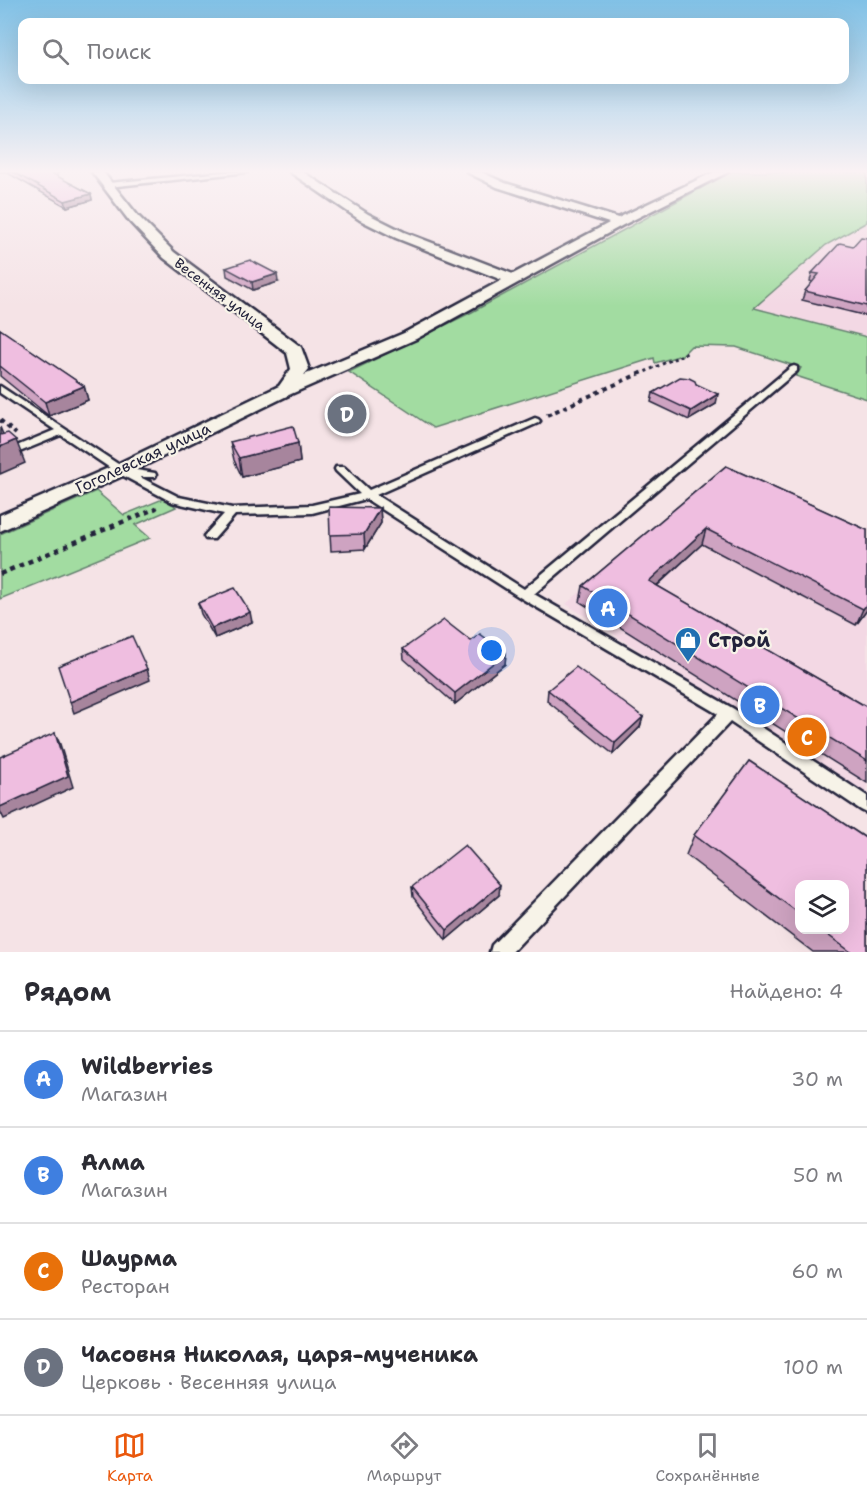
<!DOCTYPE html>
<html lang="ru">
<head>
<meta charset="utf-8">
<style>
  :root { --surface:#fff; --page:#f2f2f3; --text:#2b2b33; --muted:#7c7c81; --line:#e1e1e2; --accent:#ea580c }
  body { margin:0; font-family:"Shantell Sans",sans-serif; background:var(--page); color:var(--text) }
  .controls { position:absolute; right:18px; bottom:18px; display:grid; overflow:hidden; border-radius:12px; box-shadow:0 6px 24px #0002 }
  .controls button { width:54px; height:54px; display:grid; place-items:center; padding:0; border:0; border-bottom:2px solid var(--line); background:var(--surface); color:var(--text); font:30px sans-serif }
  .you { position:absolute; left:492px; top:651px; width:21px; height:21px; margin:-15px; border:4px solid #fff; border-radius:50%; background:#1a73e8; box-shadow:0 0 0 9px #1a73e833 }
  .badge { display:grid; place-items:center; width:39px; height:39px; border-radius:50%; background:var(--accent); color:#fff; font-size:20px; font-weight:700 }
  .pin { position:absolute; translate:-50% -50%; border:3px solid #fff; box-shadow:0 2px 6px #0006 }
  .list { margin:0; padding:0; list-style:none }
  h2 { display:flex; justify-content:space-between; align-items:center; height:78px; margin:0; padding:0 24px; font-size:26px }
  h2 small { font-size:20px; font-weight:400; color:var(--muted) }
  .list li { display:grid; grid-template-columns:39px 1fr auto; gap:18px; align-items:center; box-sizing:border-box; height:96px; padding:0 24px; border-top:2px solid var(--line) }
  .list b { display:block; font-size:22px; white-space:nowrap }
  .list p { margin:0; font-size:20px; white-space:nowrap; color:var(--muted) }
  .list em { font-size:20px; font-style:normal; color:var(--muted) }
  .icon { flex:none; width:33px; height:33px; fill:none; stroke:currentColor; stroke-width:2; stroke-linecap:round; stroke-linejoin:round }
  .map { position:relative; flex:none; width:867px; height:952px; overflow:hidden }
  .search { position:absolute; background:var(--surface); box-shadow:0 6px 24px #0002; left:18px; right:18px; top:18px; height:66px; display:flex; align-items:center; gap:15px; box-sizing:border-box; padding:0 21px; border-radius:12px; color:var(--muted); font-size:22px }
  .sheet { height:462px; background:var(--surface) }
  nav { display:flex; justify-content:space-around; align-items:center; box-sizing:border-box; height:84px; border-top:2px solid var(--line); background:var(--surface); font-size:16px; color:var(--muted) }
  nav a { display:grid; justify-items:center; gap:3px }
  nav .on { color:var(--accent) }
  .map>svg:first-child { display:block }
  .built { fill:#f3d8e4 }
  .green { fill:#a2dca1; stroke:#627f6e; stroke-width:1.5 }
  .lines { fill:none; stroke-linecap:round; stroke-linejoin:round }
  .service-casing { stroke:#22223b; stroke-width:5 }
  .minor-casing { stroke:#22223b; stroke-width:5 }
  .path-far2 { stroke:#22223b; stroke-width:3; stroke-dasharray:3 3; stroke-linecap:butt }
  .path-far1 { stroke:#22223b; stroke-width:4; stroke-dasharray:4.5 4.5; stroke-linecap:butt }
  .path { stroke:#22223b; stroke-width:4.5; stroke-dasharray:5 5; stroke-linecap:butt }
  .service { fill:#f7f3e8; fill-rule:evenodd }
  .minor { fill:#f7f3e8; fill-rule:evenodd }
  .wall { fill:#cea3c1; stroke:#22223b; stroke-width:1.5; fill-rule:evenodd }
  .shaded-wall { fill:#a7859d; stroke:#22223b; stroke-width:1.5 }
  .building { fill:#efbee0; stroke:#22223b; stroke-width:1.5 }
  .labels { text-anchor:middle; dominant-baseline:central; stroke-width:4.5; stroke-linejoin:round; paint-order:stroke }
  .far-street-label { font-size:14px; fill:#22223b; stroke:#f7f3e8 }
  .street-label { font-size:16px; fill:#22223b; stroke:#f7f3e8 }
  .near-poi-label { font-size:20px; font-weight:bold; fill:#22223b; stroke:#f7f3e8; text-anchor:start }
</style>
</head>
<body>
<div class="map">
<svg width="867" height="952" viewBox="0 0 867 952">
  <rect width="100%" height="100%" fill="#f5e3e6"/>
  <filter id="ink" filterUnits="userSpaceOnUse"><feTurbulence type="fractalNoise" baseFrequency=".0167" numOctaves="2"/><feDisplacementMap in="SourceGraphic" scale="12" xChannelSelector="R" yChannelSelector="G"/><feConvolveMatrix kernelMatrix="1 2 1 2 8 2 1 2 1" color-interpolation-filters="sRGB"/></filter>
  <g filter="url(#ink)">
    <path class="built" d="M 867,222 L 867,337 L 753,308 L 826,245 Z
      M 726,467 L 867,535 L 867,795 L 566,604 Z"/>
    <path class="green" d="M 731,172 L 867,172 L 867,222 L 826,245 L 754,308 L 867,337 L 867,399 L 796,376 L 801,368 L 736,347 L 691,346 L 682,355 L 655,363 L 654,358 L 433,428 L 349,372 L 472,312 Z
      M 96,491 L 124,515 L 165,498 L 176,507 L 135,525 L 150,538 L 0,599 L 0,534 Z"/>
    <g class="lines">
      <g class="service-casing">
        <path id="service" d="M 225,172 L 247,172 L 108,187 L 105,185 L 108,183 Z
          M 794,366 L 797,367 L 797,371 L 534,594 L 734,709 L 867,796 L 867,813 L 861,810 L 730,722 L 512,952 L 490,952 L 492,945 L 718,714 L 521,598 L 366,499 L 312,513 L 235,515 L 214,539 L 206,539 L 204,536 L 224,514 L 172,502 L 116,472 L 61,435 L 0,460 L 0,453 L 55,430 L 0,393 L 0,386 L 124,468 L 155,473 L 156,475 L 155,477 L 140,477 L 179,497 L 232,508 L 312,505 L 360,494 L 336,471 L 335,469 L 336,467 L 344,467 L 369,490 L 535,418 L 538,419 L 540,421 L 538,423 L 376,495 L 524,589 L 791,367 Z"/>
      </g>
      <g class="minor-casing">
        <path id="minor" d="M 92,172 L 103,172 L 138,216 L 174,252 L 301,347 L 309,369 L 304,375 L 404,333 L 502,280 L 396,238 L 360,220 L 290,172 L 303,172 L 368,214 L 404,232 L 513,274 L 609,223 L 497,187 L 467,172 L 481,172 L 505,183 L 618,218 L 714,172 L 728,172 L 623,225 L 416,339 L 291,394 L 127,474 L 0,531 L 0,515 L 113,466 L 279,386 L 291,369 L 287,353 L 164,258 L 130,222 Z"/>
      </g>
      <path class="path-far2" d="M 640,374 L 689,352"/>
      <path class="path-far1" d="M 547,415 L 643,372
        M 0,420 L 16,434
        M 129,520 L 157,508"/>
      <path class="path" d="M 0,574 L 132,518"/>
      <use href="#service" class="service"/>
      <use href="#minor" class="minor"/>
    </g>
    <path class="wall" d="M 0,172 L 59,172 L 56,176 L 91,194 L 92,200 L 67,207 L 6,172 Z
      M 867,238 L 867,316 L 802,300 L 805,291 L 813,282 L 810,281 L 812,273 Z
      M 226,268 L 278,282 L 253,290 L 227,276 Z
      M 0,329 L 84,386 L 88,400 L 49,416 L 0,376 Z
      M 696,384 L 716,404 L 689,420 L 651,402 L 653,393 Z
      M 230,442 L 298,443 L 300,462 L 242,477 L 234,460 Z
      M 726,466 L 867,530 L 867,610 L 856,625 L 702,544 L 657,586 L 867,707 L 867,783 L 580,602 L 583,586 Z
      M 380,508 L 381,523 L 365,549 L 331,551 L 330,535 Z
      M 198,603 L 252,622 L 215,638 L 201,614 Z
      M 471,641 L 506,653 L 505,664 L 455,704 L 404,659 L 403,649 Z
      M 548,690 L 643,717 L 640,727 L 613,754 L 547,701 Z
      M 749,761 L 867,839 L 867,952 L 813,952 L 686,855 L 694,835 ZM 800,885 L 844,885 L 844,930 L 800,930 Z
      M 412,887 L 499,895 L 446,940 L 413,897 Z"/>
    <path class="shaded-wall" d="M 91,194 L 92,200 L 67,207 L 65,201 Z
      M 277,274 L 278,282 L 253,290 L 252,282 Z
      M 84,386 L 88,400 L 49,416 L 45,402 Z
      M 718,394 L 716,404 L 689,420 L 691,411 Z
      M 0,427 L 7,444 L 16,440 L 25,463 L 0,474 Z
      M 298,443 L 300,462 L 242,477 L 239,458 Z
      M 380,508 L 381,523 L 365,549 L 364,534 Z
      M 706,529 L 702,544 L 645,596 L 649,581 Z
      M 867,604 L 867,610 L 856,625 L 863,609 Z
      M 250,612 L 252,622 L 215,638 L 212,628 Z
      M 506,653 L 505,664 L 455,704 L 455,693 Z
      M 147,669 L 150,680 L 74,713 L 70,702 Z
      M 643,717 L 640,727 L 613,754 L 615,743 Z
      M 55,733 L 60,744 L 73,787 L 4,819 L 0,811 L 0,807 Z
      M 500,885 L 499,895 L 446,940 L 447,930 Z"/>
    <path class="building" d="M 13,172 L 54,172 L 53,174 L 91,194 L 65,201 Z
      M 861,237 L 867,238 L 867,306 L 805,291 L 819,274 L 812,273 L 840,243 L 853,246 Z
      M 250,260 L 277,274 L 252,282 L 226,268 Z
      M 0,329 L 84,386 L 45,402 L 0,366 Z
      M 680,377 L 689,378 L 695,381 L 696,384 L 718,394 L 691,411 L 653,393 Z
      M 293,426 L 298,443 L 239,458 L 230,442 Z
      M 8,433 L 16,440 L 0,447 L 0,435 Z
      M 726,466 L 867,530 L 867,604 L 863,609 L 706,529 L 649,581 L 867,707 L 867,761 L 583,586 Z
      M 329,507 L 380,508 L 364,534 L 330,535 Z
      M 235,588 L 250,612 L 212,628 L 198,603 Z
      M 444,620 L 471,641 L 480,634 L 506,653 L 455,693 L 403,649 Z
      M 132,636 L 147,669 L 70,702 L 58,666 Z
      M 576,667 L 643,717 L 615,743 L 548,690 Z
      M 55,733 L 68,776 L 0,807 L 0,757 Z
      M 749,761 L 867,839 L 867,952 L 851,952 L 821,930 L 844,930 L 844,885 L 800,885 L 800,914 L 694,835 Z
      M 465,845 L 500,885 L 447,930 L 412,887 Z"/>
  </g>
  <linearGradient id="sky" x2="0" y2="1"><stop stop-color="#81c1e6"/><stop offset="0.56" stop-color="#faf2f4"/><stop offset="1" stop-color="#faf2f4" stop-opacity="0"/></linearGradient>
  <rect width="867" height="306" fill="url(#sky)"/>
  <defs>
    <g id="shop-pin" transform="scale(1.35)"><path d="M0 17L-7.5 6A9.5 9.5 0 1 1 7.5 6Z" fill="#1f6fb2" stroke="#f7f3e8"/><path d="M-5-2.5h2.3a2.7 3.5 0 0 1 5.4 0H5L5.5 6h-11ZM-1.5-2.5h3a1.5 2.3 0 0 0-3 0Z" fill="#fff"/></g>
  </defs>
  <g fill-rule="evenodd">
    <use href="#shop-pin" x="688" y="640"/>
  </g>
  <g class="labels">
    <g class="far-street-label">
      <text transform="translate(220 294) rotate(37)">Весенняя улица</text>
    </g>
    <g class="street-label">
      <text transform="translate(143 458) rotate(-25)">Гоголевская улица</text>
    </g>
    <g class="near-poi-label">
      <text x="708" y="640">Строй</text>
    </g>
  </g>
</svg>
<div class="controls">
<button><svg class="icon" aria-label="layers" viewBox="0 0 24 24"><path d="M12 4l9 5-9 5-9-5zM3 14l9 5 9-5"/></svg></button>
</div>
<div class="you"></div>
<div class="pin badge" style="left:608px;top:608px;background:#3f7fe0">A</div>
<div class="pin badge" style="left:760px;top:705px;background:#3f7fe0">B</div>
<div class="pin badge" style="left:807px;top:737px;background:#e8710a">C</div>
<div class="pin badge" style="left:347px;top:414px;background:#6b7280">D</div>
<div class="search"><svg class="icon" aria-label="search" viewBox="0 0 24 24"><circle cx="10" cy="10" r="6"/><path d="M15 15l6 6"/></svg>Поиск</div>
</div>
<section class="sheet">
<h2>Рядом<small>Найдено: 4</small></h2>
<ul class="list">
<li><span class="badge" style="background:#3f7fe0">A</span><div><b>Wildberries</b><p>Магазин</p></div><em>30 m</em></li>
<li><span class="badge" style="background:#3f7fe0">B</span><div><b>Алма</b><p>Магазин</p></div><em>50 m</em></li>
<li><span class="badge" style="background:#e8710a">C</span><div><b>Шаурма</b><p>Ресторан</p></div><em>60 m</em></li>
<li><span class="badge" style="background:#6b7280">D</span><div><b>Часовня Николая, царя-мученика</b><p>Церковь · Весенняя улица</p></div><em>100 m</em></li>
</ul>
</section>
<nav>
<a class="on"><svg class="icon" aria-label="map" viewBox="0 0 24 24"><path d="M3 6l6-2 6 2 6-2v14l-6 2-6-2-6 2zM9 4v14M15 6v14"/></svg>Карта</a>
<a><svg class="icon" aria-label="directions" viewBox="0 0 24 24"><path d="M12 3l9 9-9 9-9-9zM9 14v-3h6M13 9l2 2-2 2"/></svg>Маршрут</a>
<a><svg class="icon" aria-label="saved" viewBox="0 0 24 24"><path d="M7 4h10v16l-5-4-5 4z"/></svg>Сохранённые</a>
</nav>
</body>
</html>
